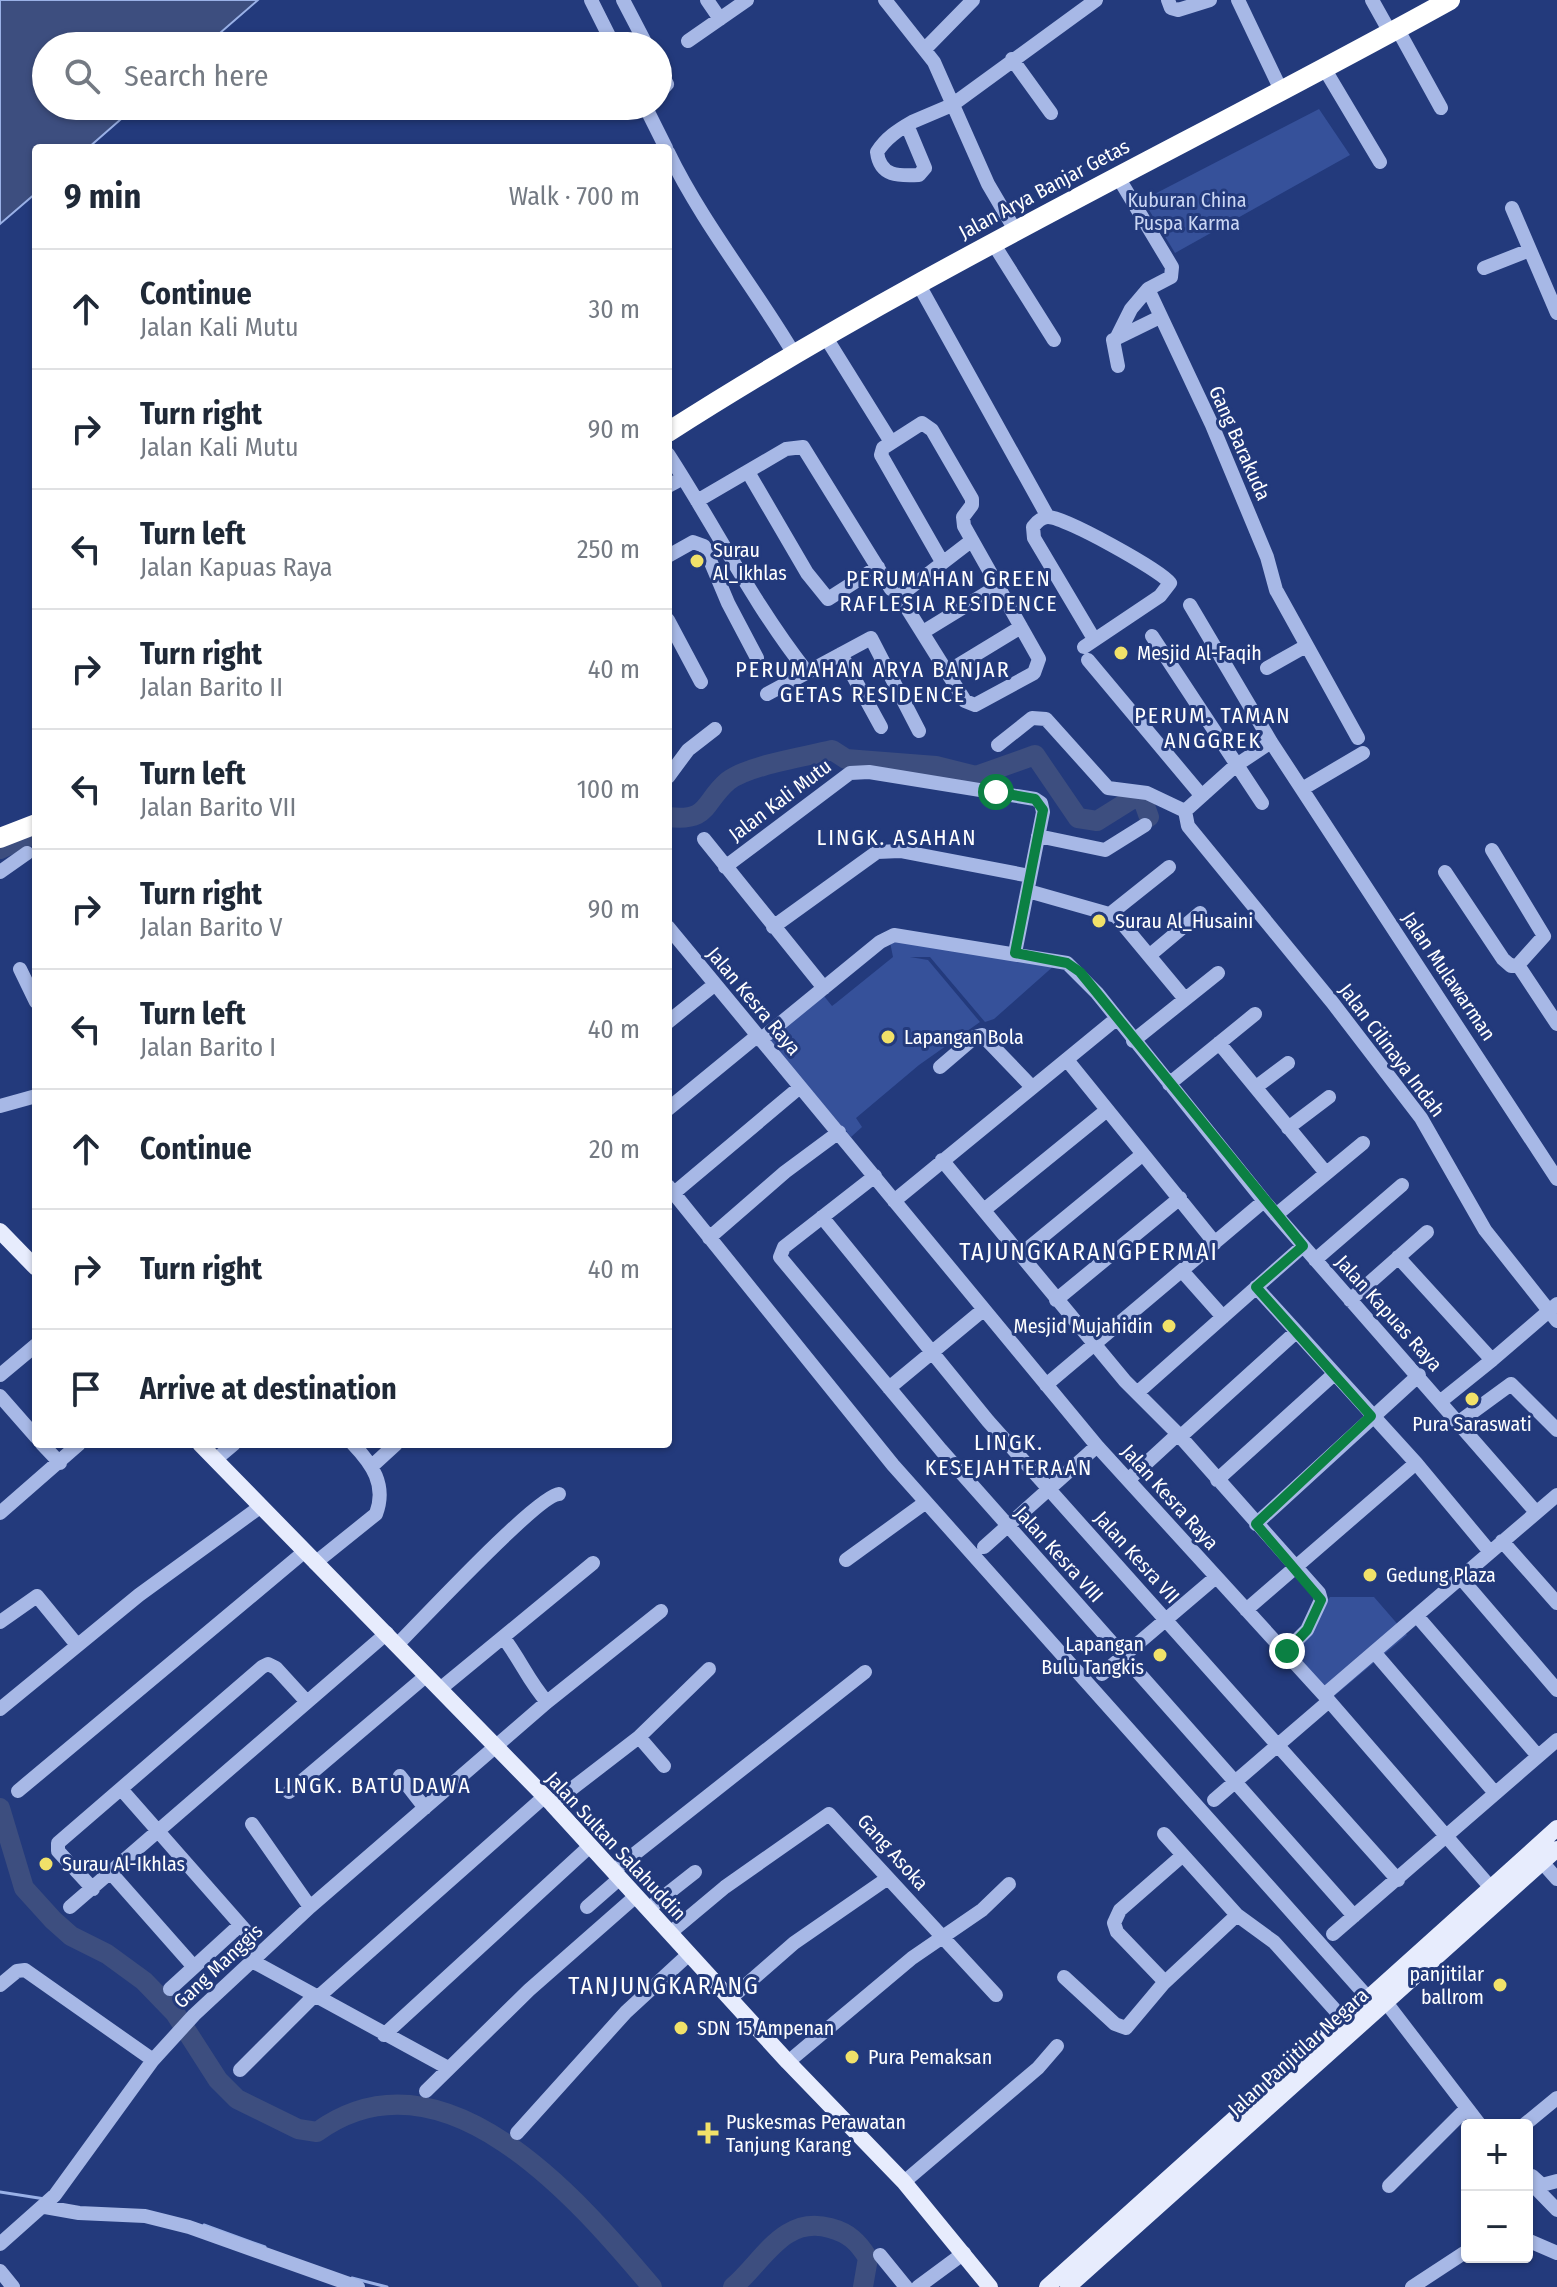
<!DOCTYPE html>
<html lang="en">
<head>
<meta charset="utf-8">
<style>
  :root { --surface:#fff; --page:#f6f6f7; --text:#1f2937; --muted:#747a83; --line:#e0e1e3 }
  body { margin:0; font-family:"Fira Sans Condensed",sans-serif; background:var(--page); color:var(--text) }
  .controls { position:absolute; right:24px; bottom:24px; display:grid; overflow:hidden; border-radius:8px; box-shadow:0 2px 6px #0004 }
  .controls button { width:72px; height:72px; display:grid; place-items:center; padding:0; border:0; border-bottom:2px solid var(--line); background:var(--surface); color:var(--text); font:40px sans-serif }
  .stop { position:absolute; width:24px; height:24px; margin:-18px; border:6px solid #0b8043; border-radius:50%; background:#fff }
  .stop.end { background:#0b8043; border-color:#fff; box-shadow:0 2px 8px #0008 }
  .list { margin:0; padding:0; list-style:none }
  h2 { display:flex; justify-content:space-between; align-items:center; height:104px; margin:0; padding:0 32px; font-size:34px }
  h2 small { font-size:26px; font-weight:400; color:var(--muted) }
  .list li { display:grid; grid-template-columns:52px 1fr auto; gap:24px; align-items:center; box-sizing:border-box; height:120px; padding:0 32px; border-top:2px solid var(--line) }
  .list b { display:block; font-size:30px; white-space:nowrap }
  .list p { margin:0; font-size:26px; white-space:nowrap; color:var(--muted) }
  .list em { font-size:26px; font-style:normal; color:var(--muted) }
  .icon { flex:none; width:44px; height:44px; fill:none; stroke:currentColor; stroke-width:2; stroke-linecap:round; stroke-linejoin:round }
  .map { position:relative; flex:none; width:1557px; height:2287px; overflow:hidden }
  .search { position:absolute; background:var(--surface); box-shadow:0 2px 6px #0004; left:32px; top:32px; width:640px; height:88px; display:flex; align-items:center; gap:20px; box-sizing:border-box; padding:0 28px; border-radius:44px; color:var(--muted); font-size:30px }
  .panel { position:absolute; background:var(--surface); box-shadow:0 2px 6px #0004; left:32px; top:144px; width:640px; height:1304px; border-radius:8px }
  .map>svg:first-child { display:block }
  .green { fill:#36519a }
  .water { fill:#3d4e7f; stroke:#9ab1e7; stroke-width:2 }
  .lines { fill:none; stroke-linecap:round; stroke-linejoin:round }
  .stream { stroke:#9ab1e7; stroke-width:3 }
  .river { stroke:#3d4e7f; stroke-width:20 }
  .minor { stroke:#a7b8e6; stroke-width:14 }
  .major { stroke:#e7ecfd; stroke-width:16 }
  .highway { stroke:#fff; stroke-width:20 }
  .route { stroke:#0b8043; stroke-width:10 }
  .poi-dot { fill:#f1e169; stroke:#233a7c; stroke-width:3 }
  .labels { text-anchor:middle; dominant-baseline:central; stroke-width:6; stroke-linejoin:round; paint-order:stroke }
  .street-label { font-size:20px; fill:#fff; stroke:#233a7c }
  .park-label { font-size:20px; fill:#cad6f4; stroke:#233a7c }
  .poi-label { font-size:20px; fill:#fff; stroke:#233a7c; text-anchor:start }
  .neighbourhood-label { font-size:22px; letter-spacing:2px; fill:#fff; stroke:#233a7c }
  .quarter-label { font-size:24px; letter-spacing:2px; fill:#fff; stroke:#233a7c }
</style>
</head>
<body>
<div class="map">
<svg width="1557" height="2287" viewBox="0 0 1557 2287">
  <rect width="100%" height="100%" fill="#233a7c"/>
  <path class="green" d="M 1319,109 L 1350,155 L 1175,253 L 1143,200 Z
    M 889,937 L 1056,964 L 994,1019 L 985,1022 L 930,957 L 910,957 L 928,960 L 980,1022 L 919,1065 L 856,1118 L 862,1127 L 851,1137 L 765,1036 L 820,991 L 832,1006 L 836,1003 L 893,957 Z
    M 1330,1597 L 1374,1597 L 1407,1635 L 1327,1702 L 1287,1651 Z"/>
  <path class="water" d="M 0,0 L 258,0 L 205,46 L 46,46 L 46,106 L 136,106 L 88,148 L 36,148 L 36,193 L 0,224 Z"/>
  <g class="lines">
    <path class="stream" d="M 0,2192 L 45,2199
      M 204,2225 L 265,2247
      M 352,2278 L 387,2287"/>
    <path class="river" d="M 668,817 C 710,822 703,802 728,781 C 749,765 804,757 832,750 L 846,759 L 936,766 L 976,776 L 1035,755 L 1078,818 L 1097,821 L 1137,796 L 1144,803 L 1149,817
      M 0,849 L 32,835
      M 0,1808 L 24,1888 L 53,1920 L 71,1936 L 107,1954 L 144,1981 L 175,2013 L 218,2080 L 237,2099 L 298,2129 L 317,2132 C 443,2041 578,2199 652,2287
      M 733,2287 C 763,2262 783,2215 830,2228 C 849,2233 858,2242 868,2258 L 863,2287"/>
    <path class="minor" d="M 591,0 L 614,46
      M 623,0 L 647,46
      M 707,0 L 720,19
      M 885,0 L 934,62 L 988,184 L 1015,230
      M 1168,0 L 1171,8 L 1178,10 L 1210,0
      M 1238,0 L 1281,90
      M 1372,0 L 1391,34
      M 1398,30 L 1441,108
      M 688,41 L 747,0
      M 926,48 L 973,0
      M 1012,59 L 1051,113
      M 658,67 L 667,84 L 658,94
      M 1324,68 L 1380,162
      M 645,106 L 666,148
      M 907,125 L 925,168 L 919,175 C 899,176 880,177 877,152 C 886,138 898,130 912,122 L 952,105 L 1096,0
      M 668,152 C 703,224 753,285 794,354
      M 1118,177 L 1172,267 L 1171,277 L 1148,289 L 1212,425 L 1267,557 L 1276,590 L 1358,738
      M 1512,208 L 1557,313
      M 993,243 L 1054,340
      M 1484,268 L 1530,250
      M 919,285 L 1048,517
      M 825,336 L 891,442
      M 1117,337 L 1131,309 L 1148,289
      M 1118,366 L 1113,340 L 1160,317
      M 668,454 C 715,526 753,604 807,672
      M 748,472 L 807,573 L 828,599 L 878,567
      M 668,486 L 683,478
      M 697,501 L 786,449 L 803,447 L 891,589
      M 668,556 L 693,542 L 704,546 L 728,603 L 757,658
      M 941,560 L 881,455 L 883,448 L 922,423 L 932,430 L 972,499 L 972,505 L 963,517 L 964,526 L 1039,659 L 1034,673 L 975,705 L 965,701 L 905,605 L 902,594 L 971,541
      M 1190,605 L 1271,742 L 1557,1179
      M 668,620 L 701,682
      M 923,632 L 998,586
      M 1152,636 L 1262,803
      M 1084,647 L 1160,596 L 1170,583 C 1160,570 1065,517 1048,517 C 1041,517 1036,523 1033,527 L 1034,538 L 1094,639
      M 841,654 L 881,727
      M 1088,660 L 1201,795
      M 1267,668 L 1306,646
      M 947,672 L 1021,627
      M 767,694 L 871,638 L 919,731
      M 998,745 L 1032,718 L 1046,719 L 1108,788 L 1147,793 L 1185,811
      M 668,777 L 688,750 L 715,729
      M 1302,789 L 1363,753
      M 1185,811 L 1188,826 L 1332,1002 L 1421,1118 L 1485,1230 L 1557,1321
      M 1185,811 L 1235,766 L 1271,742
      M 1038,836 L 1105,850 L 1145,825
      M 704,839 L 824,988
      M 725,867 L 850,773 L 869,772 L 1035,799 L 1041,803 L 1043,812 L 1015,953
      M 0,872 L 27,853
      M 1445,872 L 1503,959 L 1511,966 L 1518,965 L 1544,936 L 1492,850
      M 1028,891 L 1116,916 L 1185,999
      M 1110,914 L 1169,867
      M 668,927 L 1097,1446 L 1324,1695 L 1498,1896
      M 773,927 L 877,852 L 900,851 L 1030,876
      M 1150,955 L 1200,913
      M 1518,965 L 1557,1024
      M 20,969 L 36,1002
      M 668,1022 L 714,985
      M 760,1040 L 880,942 L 894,935 L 1067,963 L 1097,993 L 1264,1201 L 1536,1512
      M 1133,1041 L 1218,973
      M 1219,1043 L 1326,1173
      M 1067,1060 L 1215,1243
      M 940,1067 L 975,1037 L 982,1035 L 1032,1087
      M 1169,1084 L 1255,1014
      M 1256,1087 L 1288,1063
      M 0,1106 L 36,1096
      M 668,1109 L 757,1036
      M 1288,1128 L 1329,1097
      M 942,1160 L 1125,1381 L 1178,1434 L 1319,1593 L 1321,1600 L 1307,1630 L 1284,1653
      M 875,1176 L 784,1247 L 780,1257 L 941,1450 L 1354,1916
      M 668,1186 L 893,1465 L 1370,2000
      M 674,1193 L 800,1087
      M 894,1201 L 1116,1019
      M 984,1210 L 1107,1110
      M 1276,1215 L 1363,1143
      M 822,1217 L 988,1421 L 1398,1880
      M 709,1238 L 785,1172 L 839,1132
      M 1020,1255 L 1143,1154
      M 1398,1257 L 1492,1360 L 1441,1401
      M 1315,1260 L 1402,1185
      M 1183,1272 L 1223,1317
      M 1256,1287 L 1416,1463 L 1490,1552
      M 1056,1300 L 1180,1198
      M 1350,1300 L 1427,1232
      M 1492,1360 L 1557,1304
      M 0,1375 L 36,1345
      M 1046,1385 L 1264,1201
      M 889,1388 L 983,1310
      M 1137,1393 L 1303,1246
      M 0,1396 L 36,1437
      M 1459,1422 L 1511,1384 L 1557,1430
      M 1180,1437 L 1296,1332
      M 42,1444 L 60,1463
      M 215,1460 L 234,1444
      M 372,1466 L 396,1444
      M 1128,1480 L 1178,1434
      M 1217,1480 L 1333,1375
      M 0,1513 L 79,1444
      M 1256,1524 L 1419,1375
      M 1502,1541 L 1557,1603
      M 984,1547 L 1097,1446
      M 846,1560 L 926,1502
      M 315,1563 L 376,1514 C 387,1485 372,1464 353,1444
      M 1460,1577 L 1557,1690
      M 1246,1610 L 1416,1463
      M 1417,1616 L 1538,1756
      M 0,1622 L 37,1596 L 77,1645
      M 503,1637 C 520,1659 529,1682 547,1702
      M 397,1645 C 421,1621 538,1495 559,1494
      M 1374,1652 L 1495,1793
      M 1102,1674 L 1216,1577
      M 440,1689 L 593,1563
      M 1324,1695 L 1557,1495
      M 0,1709 L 139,1595 L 260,1507
      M 639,1737 L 664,1766
      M 400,1776 L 425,1808
      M 121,1789 L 252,1938
      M 18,1791 L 304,1552
      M 289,1792 L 427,1675
      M 1214,1800 L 1329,1701
      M 552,1804 L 639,1737 L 709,1669
      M 252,1824 L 310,1907
      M 1164,1834 L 1237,1915 L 1274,1942 L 1344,2020
      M 1542,1862 L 1557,1879
      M 613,1871 L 865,1672
      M 111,1873 L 194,1967
      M 93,1889 L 58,1851 L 58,1843 L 262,1667 L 268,1664 L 276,1668 L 307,1702
      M 70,1907 L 387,1633
      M 587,1907 L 619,1879
      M 648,1909 L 695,1872
      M 670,1933 L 725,1887 L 829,1814 L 996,1995
      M 1333,1934 L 1557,1740
      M 252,1961 L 448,2068
      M 1064,1977 L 1115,2024 L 1126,2028 L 1163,1984 L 1237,1915
      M 1165,1982 L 1117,1932 L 1114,1923 L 1120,1910 L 1183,1855
      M 0,1985 L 17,1971 L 25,1970 L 153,2060
      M 170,1989 L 240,1925
      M 317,1998 L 544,1797
      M 731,1998 L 794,1943 L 888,1878
      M 1385,2001 L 1480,2125
      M 384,2035 L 590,1846
      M 788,2062 L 912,1958 L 982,1910 L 1009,1884
      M 240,2070 L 314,1996
      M 426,2091 L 529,1990 L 636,1896
      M 1524,2125 L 1557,2098
      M 517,2133 L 626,2012 L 689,1954
      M 1532,2176 L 1542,2185 L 1557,2181
      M 1527,2179 L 1557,2210
      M 904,2182 L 1038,2068 L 1057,2046
      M 1389,2186 L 1466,2109
      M 45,2207 L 79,2213 L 145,2216 L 189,2227 L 358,2287
      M 1527,2240 L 1557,2253
      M 0,2244 L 55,2195 L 153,2060 L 194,2015 L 310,1907 L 547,1702 L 661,1611
      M 880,2255 L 906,2287
      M 0,2271 L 13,2287
      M 918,2287 L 964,2253
      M 1412,2287 L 1467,2251"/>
    <path class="major" d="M 0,1231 L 36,1268
      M 200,1444 L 552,1804 L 788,2062 L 904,2182 L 990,2287
      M 1047,2287 L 1557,1828
      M 1068,2287 L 1557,1849"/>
    <path class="highway" d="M 668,432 C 919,271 1190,144 1450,0
      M 0,838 L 36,824"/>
  </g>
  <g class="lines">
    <path class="route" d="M 996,792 L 1035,799 L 1043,810 L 1015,953 L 1067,963 L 1080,972 L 1303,1246 L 1256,1287 L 1371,1416 L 1256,1524 L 1321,1600 L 1307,1630 L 1287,1651"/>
  </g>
  <g class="poi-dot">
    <circle cx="697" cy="561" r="8"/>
    <circle cx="1121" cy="653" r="8"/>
    <circle cx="1099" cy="921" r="8"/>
    <circle cx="888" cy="1037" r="8"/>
    <circle cx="1169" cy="1326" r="8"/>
    <circle cx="1472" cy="1399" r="8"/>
    <circle cx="1370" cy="1575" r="8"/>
    <circle cx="1160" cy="1655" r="8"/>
    <circle cx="46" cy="1864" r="8"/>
    <circle cx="1500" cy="1985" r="8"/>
    <circle cx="681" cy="2028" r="8"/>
    <circle cx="852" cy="2057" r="8"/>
    <path d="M704 2121h8v8h8v8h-8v8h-8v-8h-8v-8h8z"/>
  </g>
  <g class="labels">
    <g class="street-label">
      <text transform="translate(1044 189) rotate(-28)">Jalan Arya Banjar Getas</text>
      <text transform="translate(1240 443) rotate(66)">Gang Barakuda</text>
      <text transform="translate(780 800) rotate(-37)">Jalan Kali Mutu</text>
      <text transform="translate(1449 976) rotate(56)">Jalan Mulawarman</text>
      <text transform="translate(754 1001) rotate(50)">Jalan Kesra Raya</text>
      <text transform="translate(1392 1050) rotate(53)">Jalan Cilinaya Indah</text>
      <text transform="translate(1389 1313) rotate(48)">Jalan Kapuas Raya</text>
      <text transform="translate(1170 1497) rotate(48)">Jalan Kesra Raya</text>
      <text transform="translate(1059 1554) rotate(48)">Jalan Kesra VIII</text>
      <text transform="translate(1137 1557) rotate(48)">Jalan Kesra VII</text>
      <text transform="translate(616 1846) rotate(47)">Jalan Sultan Salahuddin</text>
      <text transform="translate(893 1852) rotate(48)">Gang Asoka</text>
      <text transform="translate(218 1966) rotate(-43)">Gang Manggis</text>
      <text transform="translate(1298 2052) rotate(-42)">Jalan Panjitilar Negara</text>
    </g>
    <g class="park-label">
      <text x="1187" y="200">Kuburan China<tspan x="1187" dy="23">Puspa Karma</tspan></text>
    </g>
    <g class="poi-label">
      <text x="713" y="550">Surau<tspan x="713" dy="23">Al_Ikhlas</tspan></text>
      <text x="1137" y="653">Mesjid Al-Faqih</text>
      <text x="1115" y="921">Surau Al_Husaini</text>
      <text x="904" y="1037">Lapangan Bola</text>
      <text x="1153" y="1326" text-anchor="end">Mesjid Mujahidin</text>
      <text x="1472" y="1424" text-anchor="middle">Pura Saraswati</text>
      <text x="1386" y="1575">Gedung Plaza</text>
      <text x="1144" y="1644" text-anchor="end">Lapangan<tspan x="1144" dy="23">Bulu Tangkis</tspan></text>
      <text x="62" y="1864">Surau Al-Ikhlas</text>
      <text x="1484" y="1974" text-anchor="end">panjitilar<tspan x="1484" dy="23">ballrom</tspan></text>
      <text x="697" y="2028">SDN 15 Ampenan</text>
      <text x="868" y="2057">Pura Pemaksan</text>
      <text x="726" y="2122">Puskesmas Perawatan<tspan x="726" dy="23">Tanjung Karang</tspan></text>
    </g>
    <g class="neighbourhood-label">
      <text x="949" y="578">PERUMAHAN GREEN<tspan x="949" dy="25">RAFLESIA RESIDENCE</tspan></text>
      <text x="873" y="669">PERUMAHAN ARYA BANJAR<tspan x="873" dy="25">GETAS RESIDENCE</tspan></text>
      <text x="1213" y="715">PERUM. TAMAN<tspan x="1213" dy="25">ANGGREK</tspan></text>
      <text x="897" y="837">LINGK. ASAHAN</text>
      <text x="1009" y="1442">LINGK.<tspan x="1009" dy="25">KESEJAHTERAAN</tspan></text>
      <text x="373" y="1785">LINGK. BATU DAWA</text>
    </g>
    <g class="quarter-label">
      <text x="1089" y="1252">TAJUNGKARANGPERMAI</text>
      <text x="664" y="1986">TANJUNGKARANG</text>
    </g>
  </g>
</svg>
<div class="controls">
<button>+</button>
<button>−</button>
</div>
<div class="stop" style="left:996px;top:792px"></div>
<div class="stop end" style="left:1287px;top:1651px"></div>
<div class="search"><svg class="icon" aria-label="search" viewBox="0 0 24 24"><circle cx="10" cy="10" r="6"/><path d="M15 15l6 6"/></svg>Search here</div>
<section class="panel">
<h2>9 min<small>Walk · 700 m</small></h2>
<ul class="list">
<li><svg class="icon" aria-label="ahead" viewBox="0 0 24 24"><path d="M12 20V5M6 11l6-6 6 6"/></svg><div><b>Continue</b><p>Jalan Kali Mutu</p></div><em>30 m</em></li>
<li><svg class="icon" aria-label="right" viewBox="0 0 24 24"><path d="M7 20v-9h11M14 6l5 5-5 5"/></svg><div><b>Turn right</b><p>Jalan Kali Mutu</p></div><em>90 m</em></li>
<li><svg class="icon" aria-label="left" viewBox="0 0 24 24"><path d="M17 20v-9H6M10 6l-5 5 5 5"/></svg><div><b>Turn left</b><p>Jalan Kapuas Raya</p></div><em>250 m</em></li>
<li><svg class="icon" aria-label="right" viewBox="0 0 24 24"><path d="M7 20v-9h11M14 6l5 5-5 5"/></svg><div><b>Turn right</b><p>Jalan Barito II</p></div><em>40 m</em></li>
<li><svg class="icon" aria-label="left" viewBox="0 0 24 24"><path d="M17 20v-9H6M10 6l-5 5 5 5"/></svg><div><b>Turn left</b><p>Jalan Barito VII</p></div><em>100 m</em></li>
<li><svg class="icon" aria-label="right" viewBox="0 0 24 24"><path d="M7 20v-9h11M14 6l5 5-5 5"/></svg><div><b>Turn right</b><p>Jalan Barito V</p></div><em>90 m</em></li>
<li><svg class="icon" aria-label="left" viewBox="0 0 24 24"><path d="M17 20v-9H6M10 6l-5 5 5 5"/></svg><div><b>Turn left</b><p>Jalan Barito I</p></div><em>40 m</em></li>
<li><svg class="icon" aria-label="ahead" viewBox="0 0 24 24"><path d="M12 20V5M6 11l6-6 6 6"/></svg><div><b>Continue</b></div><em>20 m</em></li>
<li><svg class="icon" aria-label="right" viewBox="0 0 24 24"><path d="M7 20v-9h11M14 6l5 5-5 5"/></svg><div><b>Turn right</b></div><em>40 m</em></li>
<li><svg class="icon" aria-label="arrive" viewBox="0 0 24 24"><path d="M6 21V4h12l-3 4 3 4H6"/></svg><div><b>Arrive at destination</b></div></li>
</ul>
</section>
</div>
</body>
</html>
